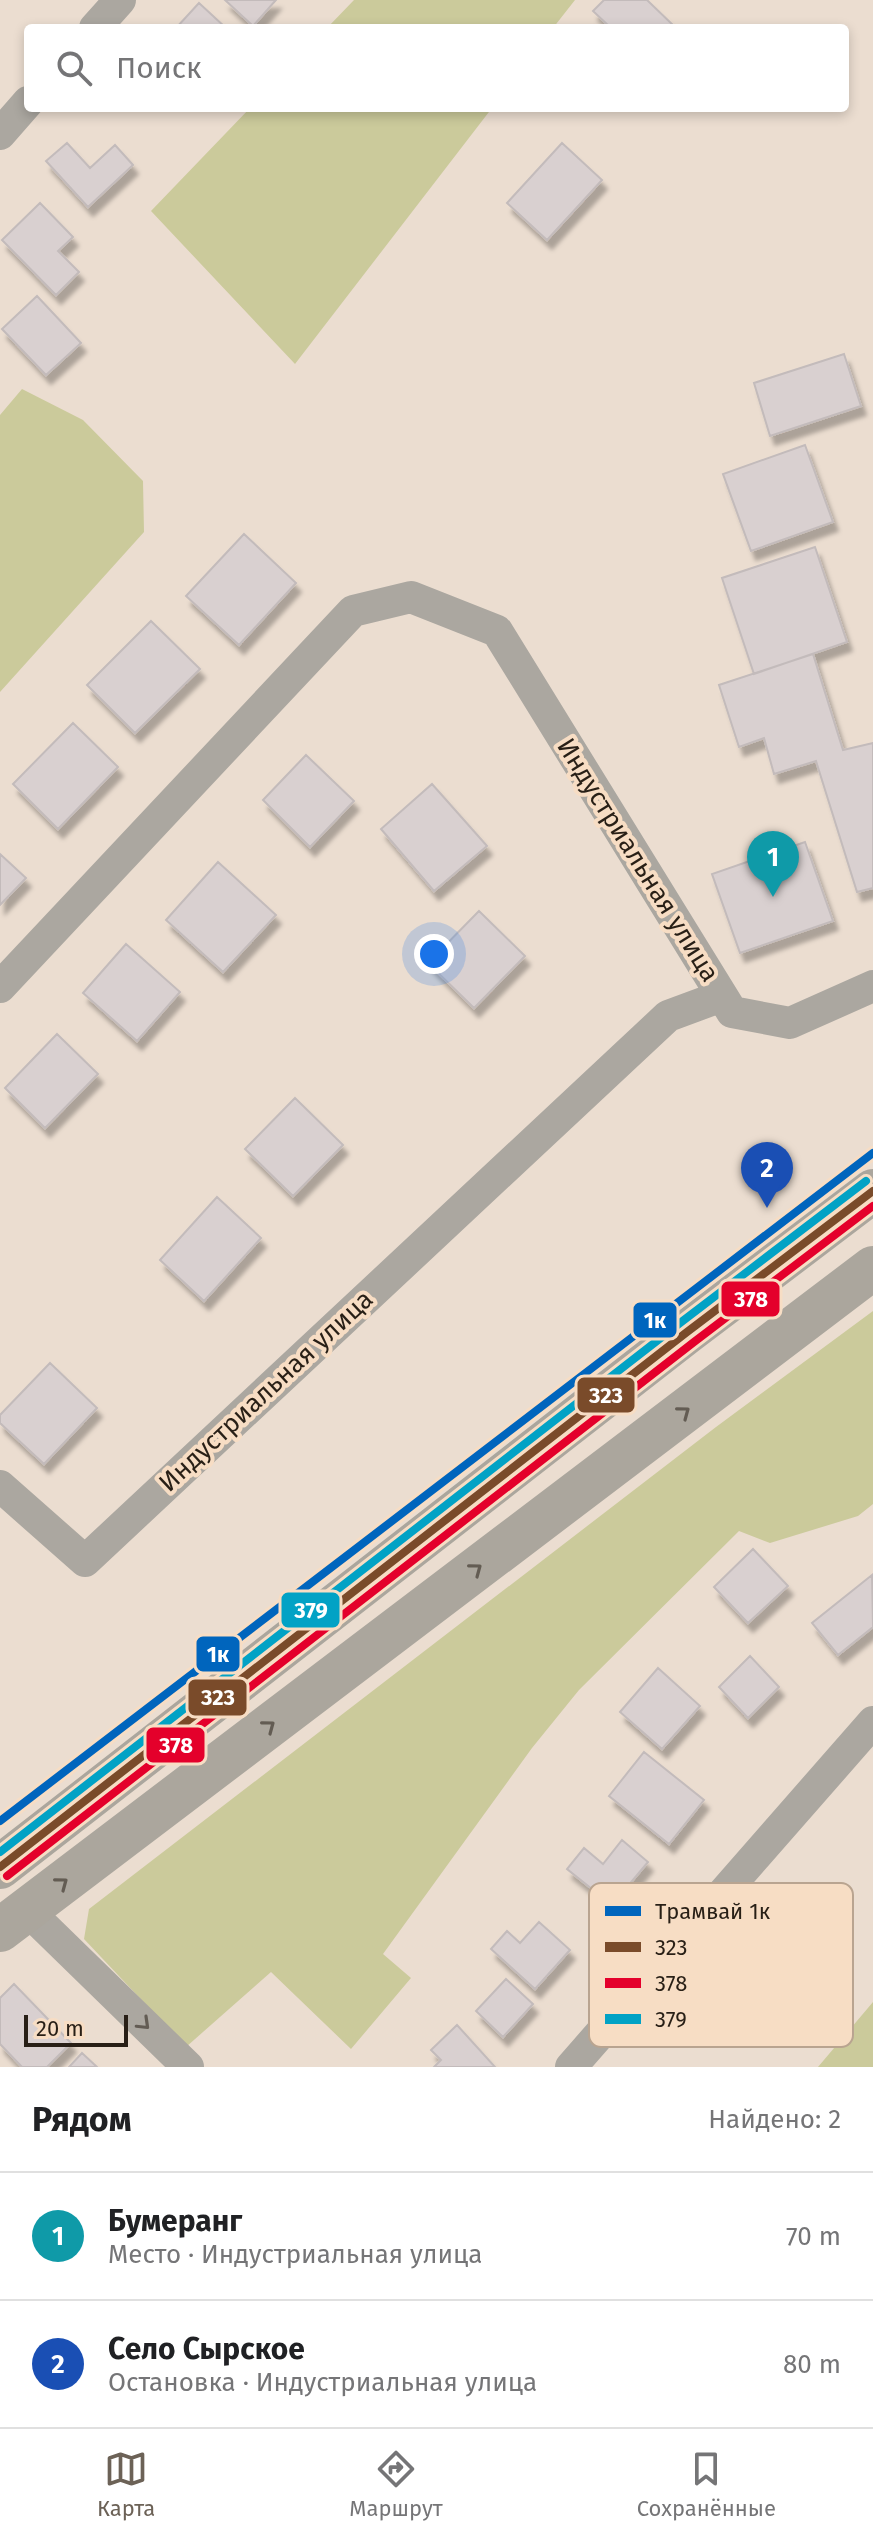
<!DOCTYPE html>
<html lang="ru">
<head>
<meta charset="utf-8">
<style>
  :root { --surface:#fff; --page:#f2f2f2; --text:#202124; --muted:#757577; --line:#e0e0e0; --accent:#6c6257 }
  body { margin:0; font-family:"Fira Sans",sans-serif; background:var(--page); color:var(--text) }
  .scale { position:absolute; left:24px; bottom:20px; width:104px; box-sizing:border-box; padding-left:8px; border:4px solid #281f16; border-top:0; font-size:22px; line-height:28px; white-space:nowrap; color:#281f16; -webkit-text-stroke:6px #f7ddc4; paint-order:stroke }
  .you { position:absolute; left:434px; top:954px; width:28px; height:28px; margin:-20px; border:6px solid #fff; border-radius:50%; background:#1a73e8; box-shadow:0 0 0 12px #1a73e833 }
  .badge { display:grid; place-items:center; width:52px; height:52px; border-radius:50%; background:var(--accent); color:#fff; font-size:26px; font-weight:700 }
  .pin { position:absolute; translate:-50% -66px; filter:drop-shadow(0 2px 4px #0008) }
  .pin::after { content:''; position:absolute; top:42px; width:28px; height:24px; background:inherit; clip-path:polygon(0 0,100% 0,50% 100%) }
  .list { margin:0; padding:0; list-style:none }
  h2 { display:flex; justify-content:space-between; align-items:center; height:104px; margin:0; padding:0 32px; font-size:34px }
  h2 small { font-size:26px; font-weight:400; color:var(--muted) }
  .list li { display:grid; grid-template-columns:52px 1fr auto; gap:24px; align-items:center; box-sizing:border-box; height:128px; padding:0 32px; border-top:2px solid var(--line) }
  .list b { display:block; font-size:30px; white-space:nowrap }
  .list p { margin:0; font-size:26px; white-space:nowrap; color:var(--muted) }
  .list em { font-size:26px; font-style:normal; color:var(--muted) }
  .icon { flex:none; width:44px; height:44px; fill:none; stroke:currentColor; stroke-width:2; stroke-linecap:round; stroke-linejoin:round }
  .map { position:relative; flex:none; width:873px; height:2067px; overflow:hidden }
  .search { position:absolute; background:var(--surface); box-shadow:0 4px 12px #0003; left:24px; right:24px; top:24px; height:88px; display:flex; align-items:center; gap:20px; box-sizing:border-box; padding:0 28px; border-radius:8px; color:var(--muted); font-size:30px }
  .sheet { height:360px; background:var(--surface) }
  nav { display:flex; justify-content:space-around; align-items:center; box-sizing:border-box; height:112px; border-top:2px solid var(--line); background:var(--surface); font-size:22px; color:var(--muted) }
  nav a { display:grid; justify-items:center; gap:4px }
  nav .on { color:var(--accent) }
  .map>svg:first-child { display:block }
  .green { fill:#cbca9b }
  .building { fill:#d9d0d0; stroke:#c3bbbb; stroke-width:2; filter:url(#shadow) }
  .lines { fill:none; stroke-linecap:round; stroke-linejoin:round }
  .minor { stroke:#aba7a0; stroke-width:32 }
  .secondary { stroke:#aba69d; stroke-width:44 }
  .bus-1-casing { stroke:#f7ddc4; stroke-width:14 }
  .bus-2-casing { stroke:#f7ddc4; stroke-width:14 }
  .bus-3-casing { stroke:#f7ddc4; stroke-width:14 }
  .bus-1 { stroke:#7a4b2a; stroke-width:8 }
  .bus-2 { stroke:#e4002b; stroke-width:8 }
  .bus-3 { stroke:#02a2c5; stroke-width:8 }
  .tram-1-casing { stroke:#f7ddc4; stroke-width:14 }
  .tram-1 { stroke:#0065bd; stroke-width:8 }
  .oneway { stroke:#635c53 }
  .oneway2 { stroke:#635c54 }
  .labels { text-anchor:middle; dominant-baseline:central; stroke-width:8; stroke-linejoin:round; paint-order:stroke }
  .street-label { font-size:26px; fill:#281f16; stroke:#f7ddc4 }
  .key { fill:#f7ddc4; stroke:#b9a490; stroke-width:2 }
  .key-label { font-size:22px; fill:#281f16 }
  .line-badge { stroke:#f7ddc4; stroke-width:3 }
  .badge-label { font-size:22px; text-anchor:middle; font-weight:bold; fill:#fff }
</style>
</head>
<body>
<div class="map">
<svg width="873" height="2067" viewBox="0 0 873 2067">
  <defs>
    <filter id="shadow"><feDropShadow dx="5" dy="9" stdDeviation="2" flood-color="#0004"/></filter>
  </defs>
  <rect width="100%" height="100%" fill="#ebddd0"/>
  <path class="green" d="M 354,0 L 575,0 L 553,28 L 327,28 Z
    M 250,108 L 492,108 L 295,364 L 151,211 Z
    M 22,389 L 83,420 L 143,481 L 144,532 L 0,692 L 0,415 Z
    M 873,1311 L 873,1504 L 858,1516 L 770,1543 L 739,1531 L 579,1690 L 532,1748 L 383,1954 L 411,1978 L 351,2049 L 271,1972 L 186,2047 L 84,1939 L 89,1909 L 716,1427 Z
    M 873,2002 L 873,2067 L 818,2067 Z"/>
  <path class="building" d="M 225,0 L 276,0 L 253,26 Z
    M 604,0 L 647,0 L 676,28 L 611,28 L 593,11 Z
    M 199,3 L 226,28 L 176,28 Z
    M 67,143 L 90,168 L 115,145 L 133,165 L 88,207 L 46,161 Z
    M 562,143 L 602,180 L 547,240 L 507,203 Z
    M 40,203 L 73,237 L 58,251 L 79,272 L 56,295 L 2,240 Z
    M 37,296 L 81,343 L 46,375 L 2,329 Z
    M 844,354 L 861,406 L 770,436 L 754,383 Z
    M 805,445 L 833,522 L 751,551 L 723,474 Z
    M 244,534 L 296,583 L 239,645 L 186,596 Z
    M 815,547 L 847,642 L 754,674 L 722,578 Z
    M 151,621 L 200,669 L 135,733 L 87,685 Z
    M 813,654 L 843,750 L 873,743 L 873,888 L 857,892 L 816,761 L 774,774 L 764,738 L 739,747 L 719,685 Z
    M 73,723 L 118,767 L 58,829 L 13,784 Z
    M 306,755 L 354,801 L 310,847 L 263,800 Z
    M 432,784 L 487,846 L 434,891 L 381,829 Z
    M 805,842 L 833,921 L 740,953 L 712,874 Z
    M 0,854 L 26,878 L 0,905 Z
    M 218,862 L 276,915 L 223,972 L 166,920 Z
    M 479,911 L 525,956 L 474,1008 L 428,963 Z
    M 126,944 L 180,992 L 137,1041 L 83,993 Z
    M 57,1034 L 98,1074 L 45,1128 L 5,1088 Z
    M 295,1098 L 343,1145 L 293,1196 L 245,1149 Z
    M 217,1197 L 261,1238 L 204,1301 L 160,1260 Z
    M 50,1363 L 97,1408 L 44,1464 L 0,1423 L 0,1415 Z
    M 753,1549 L 788,1586 L 748,1623 L 714,1587 Z
    M 872,1575 L 873,1627 L 838,1655 L 812,1623 Z
    M 750,1656 L 779,1687 L 748,1718 L 719,1687 Z
    M 658,1668 L 700,1706 L 662,1749 L 620,1712 Z
    M 644,1752 L 704,1800 L 669,1844 L 609,1796 Z
    M 622,1840 L 648,1862 L 612,1905 L 567,1869 L 584,1848 L 603,1864 Z
    M 539,1922 L 570,1950 L 535,1989 L 491,1949 L 507,1931 L 520,1943 Z
    M 506,1979 L 533,2004 L 503,2037 L 476,2011 Z
    M 14,1984 L 71,2043 L 47,2067 L 22,2067 L 0,2044 L 0,1998 Z
    M 457,2025 L 495,2067 L 434,2067 L 441,2060 L 431,2050 Z
    M 82,2053 L 97,2067 L 69,2067 Z"/>
  <g class="lines">
    <path class="minor" d="M 95,28 L 120,0
      M 0,134 L 28,102
      M 0,987 L 353,611 L 411,597 L 497,631 L 732,1012 L 790,1023 L 873,986
      M 0,1486 L 85,1561 L 668,1016 L 722,996
      M 27,1910 L 188,2067
      M 571,2067 L 873,1722"/>
    <path class="secondary" d="M 0,1867 L 687,1332 L 873,1191
      M 0,1930 L 873,1268"/>
    <g class="bus-1-casing">
      <path id="bus-1" d="M 0,1867 L 687,1332 L 873,1191"/>
    </g>
    <g class="bus-2-casing">
      <path id="bus-2" d="M 7,1876 L 694,1342 L 873,1206"/>
    </g>
    <g class="bus-3-casing">
      <path id="bus-3" d="M 0,1852 L 680,1323 L 866,1181"/>
    </g>
    <use href="#bus-1" class="bus-1"/>
    <use href="#bus-2" class="bus-2"/>
    <use href="#bus-3" class="bus-3"/>
    <g class="tram-1-casing">
      <path id="tram-1" d="M 0,1821 L 873,1153"/>
    </g>
    <use href="#tram-1" class="tram-1"/>
  </g>
  <defs><path id="oneway-chevron" d="M-2-3.5L2.5 0L-2 3.5" fill="none" stroke-width="1.6" stroke-linecap="round" stroke-linejoin="round" transform="scale(2)"/></defs>
  <g class="oneway">
    <use href="#oneway-chevron" transform="translate(684 1412) rotate(-37)"/>
    <use href="#oneway-chevron" transform="translate(476 1569) rotate(-37)"/>
    <use href="#oneway-chevron" transform="translate(269 1726) rotate(-37)"/>
    <use href="#oneway-chevron" transform="translate(62 1883) rotate(-37)"/>
  </g>
  <use class="oneway2" href="#oneway-chevron" transform="translate(144 2024) rotate(44)"/>
  <g class="labels">
    <g class="street-label">
      <text transform="translate(638 860) rotate(58)">Индустриальная улица</text>
      <text transform="translate(266 1391) rotate(-43)">Индустриальная улица</text>
    </g>
  </g>
  <rect x="589" y="1883" width="264" height="164" rx="12" class="key"/>
  <rect x="605" y="1906" width="36" height="10" fill="#0065bd"/>
  <rect x="605" y="1942" width="36" height="10" fill="#7a4b2a"/>
  <rect x="605" y="1978" width="36" height="10" fill="#e4002b"/>
  <rect x="605" y="2014" width="36" height="10" fill="#02a2c5"/>
  <g class="key-label">
    <text x="655" y="1919">Трамвай 1к</text>
    <text x="655" y="1955">323</text>
    <text x="655" y="1991">378</text>
    <text x="655" y="2027">379</text>
  </g>
  <g class="line-badge">
    <rect x="720" y="1280" width="61" height="38" rx="8" fill="#e4002b"/>
    <rect x="632" y="1301" width="46" height="38" rx="8" fill="#0065bd"/>
    <rect x="576" y="1376" width="60" height="38" rx="8" fill="#7a4b2a"/>
    <rect x="280" y="1591" width="61" height="38" rx="8" fill="#02a2c5"/>
    <rect x="195" y="1635" width="46" height="38" rx="8" fill="#0065bd"/>
    <rect x="187" y="1678" width="61" height="39" rx="8" fill="#7a4b2a"/>
    <rect x="145" y="1726" width="61" height="38" rx="8" fill="#e4002b"/>
  </g>
  <g class="badge-label">
    <text x="751" y="1307">378</text>
    <text x="655" y="1328">1к</text>
    <text x="606" y="1403">323</text>
    <text x="311" y="1618">379</text>
    <text x="218" y="1662">1к</text>
    <text x="218" y="1705">323</text>
    <text x="176" y="1753">378</text>
  </g>
</svg>
<div class="scale">20 m</div>
<div class="you"></div>
<div class="pin badge" style="left:773px;top:897px;background:#0f9aa8">1</div>
<div class="pin badge" style="left:767px;top:1208px;background:#1a4fb4">2</div>
<div class="search"><svg class="icon" aria-label="search" viewBox="0 0 24 24"><circle cx="10" cy="10" r="6"/><path d="M15 15l6 6"/></svg>Поиск</div>
</div>
<section class="sheet">
<h2>Рядом<small>Найдено: 2</small></h2>
<ul class="list">
<li><span class="badge" style="background:#0f9aa8">1</span><div><b>Бумеранг</b><p>Место · Индустриальная улица</p></div><em>70 m</em></li>
<li><span class="badge" style="background:#1a4fb4">2</span><div><b>Село Сырское</b><p>Остановка · Индустриальная улица</p></div><em>80 m</em></li>
</ul>
</section>
<nav>
<a class="on"><svg class="icon" aria-label="map" viewBox="0 0 24 24"><path d="M3 6l6-2 6 2 6-2v14l-6 2-6-2-6 2zM9 4v14M15 6v14"/></svg>Карта</a>
<a><svg class="icon" aria-label="directions" viewBox="0 0 24 24"><path d="M12 3l9 9-9 9-9-9zM9 14v-3h6M13 9l2 2-2 2"/></svg>Маршрут</a>
<a><svg class="icon" aria-label="saved" viewBox="0 0 24 24"><path d="M7 4h10v16l-5-4-5 4z"/></svg>Сохранённые</a>
</nav>
</body>
</html>
